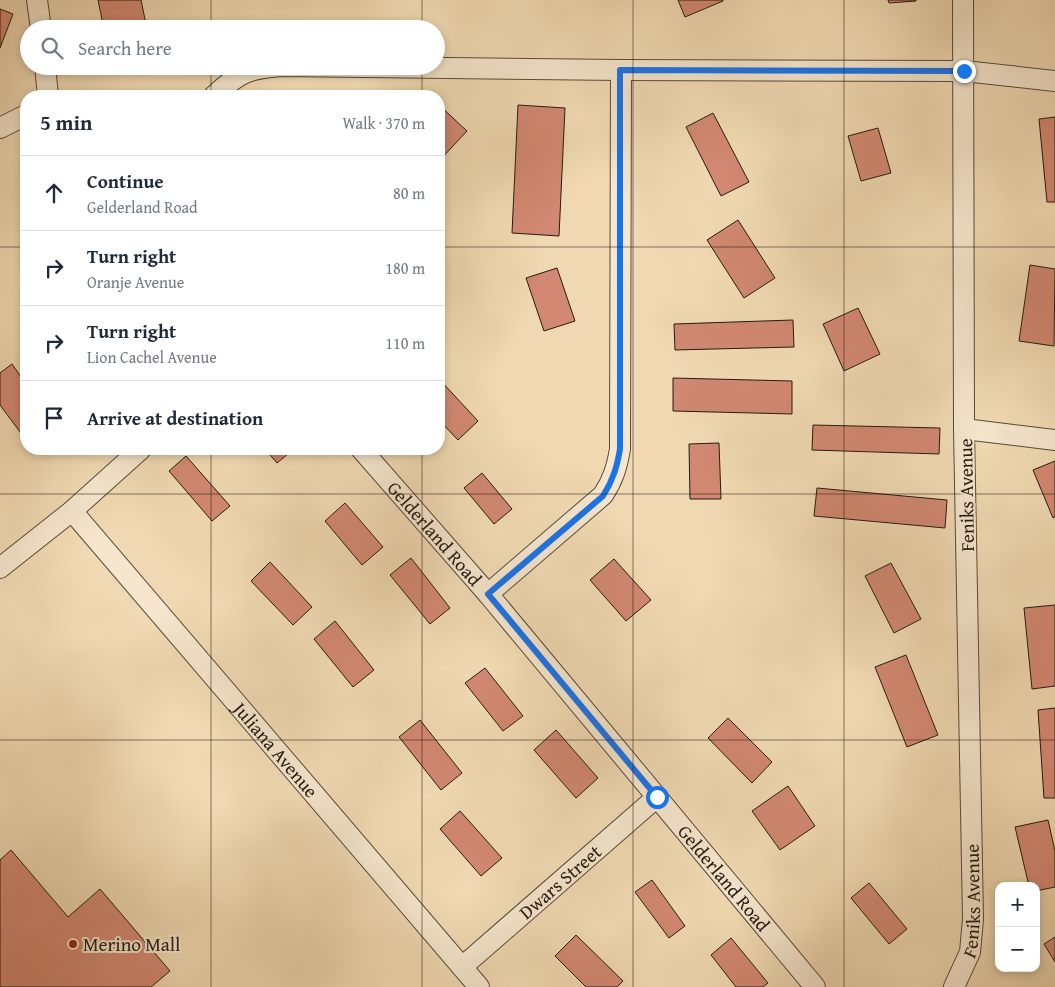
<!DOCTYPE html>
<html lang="en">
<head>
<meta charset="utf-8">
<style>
  :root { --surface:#fff; --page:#f6f6f7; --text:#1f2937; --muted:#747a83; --line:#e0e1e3 }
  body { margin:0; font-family:"Gentium Book Plus",serif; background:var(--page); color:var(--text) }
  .controls { position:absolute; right:15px; bottom:15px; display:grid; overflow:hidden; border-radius:10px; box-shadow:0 2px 8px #0003 }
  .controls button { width:45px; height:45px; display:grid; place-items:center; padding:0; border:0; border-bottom:1px solid var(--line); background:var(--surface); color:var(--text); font:25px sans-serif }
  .stop { position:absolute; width:15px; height:15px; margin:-11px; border:4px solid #1a73e8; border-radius:50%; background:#fff }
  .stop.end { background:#1a73e8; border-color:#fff; box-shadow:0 1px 5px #0008 }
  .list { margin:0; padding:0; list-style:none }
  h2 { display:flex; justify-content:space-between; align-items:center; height:65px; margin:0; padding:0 20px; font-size:21px }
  h2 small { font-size:16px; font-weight:400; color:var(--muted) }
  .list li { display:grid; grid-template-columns:32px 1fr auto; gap:15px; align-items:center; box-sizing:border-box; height:75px; padding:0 20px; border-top:1px solid var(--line) }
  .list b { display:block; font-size:19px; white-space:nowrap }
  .list p { margin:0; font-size:16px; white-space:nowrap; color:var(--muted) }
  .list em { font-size:16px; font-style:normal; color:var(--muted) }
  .icon { flex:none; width:28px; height:28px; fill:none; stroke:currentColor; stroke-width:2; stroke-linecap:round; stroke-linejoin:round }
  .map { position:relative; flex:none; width:1055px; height:987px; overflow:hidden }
  .search { position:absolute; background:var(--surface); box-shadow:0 2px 8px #0003; left:20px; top:20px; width:425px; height:55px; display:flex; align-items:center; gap:12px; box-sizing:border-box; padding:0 18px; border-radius:28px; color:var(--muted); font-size:19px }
  .panel { position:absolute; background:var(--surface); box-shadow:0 2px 8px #0003; left:20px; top:90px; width:425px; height:365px; border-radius:20px }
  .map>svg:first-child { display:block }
  .building { fill:#d28872; stroke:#241b12 }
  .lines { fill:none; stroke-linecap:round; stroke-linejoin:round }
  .street-casing { stroke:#574a3a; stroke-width:22 }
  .street { stroke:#f5e6cd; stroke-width:20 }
  .route { stroke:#1a73e8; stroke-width:6 }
  .grid { fill:none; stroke:#241b12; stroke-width:1; stroke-opacity:0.55 }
  .poi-dot { fill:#8f2418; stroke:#f5e6cd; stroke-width:2 }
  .labels { text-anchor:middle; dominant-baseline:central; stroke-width:4; stroke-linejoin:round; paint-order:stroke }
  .street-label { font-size:19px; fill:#241b12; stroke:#f5e6cd }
  .poi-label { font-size:19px; fill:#241b12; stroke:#f5e6cd; text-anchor:start }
</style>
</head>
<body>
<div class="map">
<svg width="1055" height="987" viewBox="0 0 1055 987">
  <rect width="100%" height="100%" fill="#f0d9b2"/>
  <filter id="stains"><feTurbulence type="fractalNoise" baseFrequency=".004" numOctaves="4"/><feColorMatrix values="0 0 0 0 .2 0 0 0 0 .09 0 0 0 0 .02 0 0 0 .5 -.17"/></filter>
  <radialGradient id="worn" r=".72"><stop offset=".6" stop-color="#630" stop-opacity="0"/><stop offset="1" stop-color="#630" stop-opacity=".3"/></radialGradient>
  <path class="building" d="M 98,0 L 141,0 L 147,29 L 104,29 Z
    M 678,0 L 723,0 L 723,1 L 685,17 Z
    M 888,0 L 916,0 L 916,1 L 889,3 Z
    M 0,9 L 13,14 L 0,48 Z
    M 112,66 L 141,66 L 114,72 Z
    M 439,105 L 467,131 L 439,161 Z
    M 518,105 L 565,108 L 559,236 L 512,233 Z
    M 713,113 L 749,182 L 721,196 L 686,127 Z
    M 1055,117 L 1055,202 L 1047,202 L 1039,119 Z
    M 878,128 L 891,173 L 861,181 L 848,136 Z
    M 738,220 L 775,278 L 744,298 L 707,240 Z
    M 1030,265 L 1055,269 L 1054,346 L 1019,341 Z
    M 557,268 L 575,321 L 544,331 L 526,278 Z
    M 858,308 L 880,354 L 844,371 L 823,324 Z
    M 793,320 L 794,347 L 675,350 L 674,324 Z
    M 12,364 L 26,384 L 26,440 L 0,405 L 0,373 Z
    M 673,378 L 792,381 L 792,414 L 673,411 Z
    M 439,379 L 478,421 L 458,440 L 439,420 Z
    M 813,425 L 940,428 L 939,454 L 812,450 Z
    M 719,443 L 721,499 L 690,499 L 689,444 Z
    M 265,449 L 294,449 L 277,463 Z
    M 186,456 L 230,506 L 212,521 L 169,471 Z
    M 1055,461 L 1055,517 L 1053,518 L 1033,470 Z
    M 482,473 L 512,509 L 494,524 L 464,488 Z
    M 817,488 L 947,500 L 945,528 L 814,516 Z
    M 345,503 L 383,547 L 362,565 L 325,521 Z
    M 411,558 L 450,608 L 430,624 L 390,575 Z
    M 614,559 L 651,600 L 626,621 L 590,580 Z
    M 270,562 L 312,607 L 293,625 L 251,581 Z
    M 891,563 L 921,619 L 894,633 L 865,576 Z
    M 1055,605 L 1055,686 L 1032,689 L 1024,608 Z
    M 335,621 L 374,670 L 353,687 L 314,639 Z
    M 906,655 L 938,735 L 907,747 L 875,667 Z
    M 485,668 L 523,716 L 503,731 L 465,683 Z
    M 1055,708 L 1055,798 L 1044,798 L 1038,710 Z
    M 728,718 L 772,762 L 752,783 L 708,738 Z
    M 420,720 L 462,773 L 441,790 L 399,737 Z
    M 556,730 L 598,778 L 576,798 L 534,750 Z
    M 788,786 L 815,826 L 780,850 L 752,811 Z
    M 460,811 L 502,858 L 481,876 L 440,829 Z
    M 1048,820 L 1055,851 L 1055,887 L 1036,891 L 1036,886 L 1029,886 L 1015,827 Z
    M 11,850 L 68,917 L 100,889 L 170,971 L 151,987 L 0,987 L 0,860 Z
    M 652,880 L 685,926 L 669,938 L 635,892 Z
    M 869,883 L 907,929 L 889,944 L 851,898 Z
    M 576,935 L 623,981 L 617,987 L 586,987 L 555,956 Z
    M 1055,937 L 1055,962 L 1044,944 Z
    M 731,938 L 768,983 L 763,987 L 736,987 L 711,955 Z"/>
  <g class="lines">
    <g class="street-casing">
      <g id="street">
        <path d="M 37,0 L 41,29"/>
        <path d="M 45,66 L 48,96"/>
        <path d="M 214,96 C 238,73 249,68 282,66 L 621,70 L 964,71 L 1055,81"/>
        <path d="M 0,128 L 26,115"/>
        <path d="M 964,429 L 1055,440"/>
        <path id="s1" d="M 361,449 L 488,594 L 815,987"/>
        <path id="s2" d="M 72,511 L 479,987"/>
        <path d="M 0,568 L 72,511 L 141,449"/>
        <path d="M 488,594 L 603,495 C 613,480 617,467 620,449 L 621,70"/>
        <path id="s3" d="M 462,967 L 657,797"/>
        <path id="s4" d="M 954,987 L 970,952 L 973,919 L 964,429 L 963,0"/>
      </g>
    </g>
    <use href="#street" class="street"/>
  </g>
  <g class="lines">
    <path class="route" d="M 657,797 L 488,594 L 603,496 C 613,480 617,467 620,449 L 620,70 L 964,71"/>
  </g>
  <path class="grid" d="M 211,0 L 211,29M 422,0 L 422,29M 633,0 L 633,987M 844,0 L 844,987M 211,66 L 211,96M 422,66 L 422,96M 0,247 L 26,247M 439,247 L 1055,247M 211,449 L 211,987M 422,449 L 422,987M 0,494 L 1055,494M 0,740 L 1055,740"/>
  <circle class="poi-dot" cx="73" cy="944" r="5"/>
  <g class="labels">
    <g class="street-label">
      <text transform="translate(966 495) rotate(-91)">Feniks Avenue</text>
      <text stroke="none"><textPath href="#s1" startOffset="112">Gelderland Road</textPath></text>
      <text stroke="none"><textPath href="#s2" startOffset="314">Juliana Avenue</textPath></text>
      <text stroke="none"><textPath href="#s1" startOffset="562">Gelderland Road</textPath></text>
      <text stroke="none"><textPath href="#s3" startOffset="130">Dwars Street</textPath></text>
      <text stroke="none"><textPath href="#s4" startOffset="90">Feniks Avenue</textPath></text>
    </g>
    <g class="poi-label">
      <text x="83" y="944">Merino Mall</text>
    </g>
  </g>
  <rect width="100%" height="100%" filter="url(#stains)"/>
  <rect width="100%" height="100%" fill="url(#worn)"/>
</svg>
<div class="controls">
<button>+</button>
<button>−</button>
</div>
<div class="stop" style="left:657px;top:797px"></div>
<div class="stop end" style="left:964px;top:71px"></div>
<div class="search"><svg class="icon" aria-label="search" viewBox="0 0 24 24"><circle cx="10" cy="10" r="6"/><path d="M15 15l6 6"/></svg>Search here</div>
<section class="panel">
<h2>5 min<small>Walk · 370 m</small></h2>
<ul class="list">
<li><svg class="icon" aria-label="ahead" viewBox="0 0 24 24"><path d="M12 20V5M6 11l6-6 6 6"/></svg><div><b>Continue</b><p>Gelderland Road</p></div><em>80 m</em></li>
<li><svg class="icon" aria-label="right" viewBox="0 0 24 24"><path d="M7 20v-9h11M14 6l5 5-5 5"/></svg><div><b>Turn right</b><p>Oranje Avenue</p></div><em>180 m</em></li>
<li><svg class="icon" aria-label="right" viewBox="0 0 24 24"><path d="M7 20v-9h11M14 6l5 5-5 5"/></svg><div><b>Turn right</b><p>Lion Cachel Avenue</p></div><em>110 m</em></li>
<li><svg class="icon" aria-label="arrive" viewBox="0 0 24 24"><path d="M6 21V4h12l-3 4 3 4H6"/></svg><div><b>Arrive at destination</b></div></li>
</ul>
</section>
</div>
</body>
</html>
